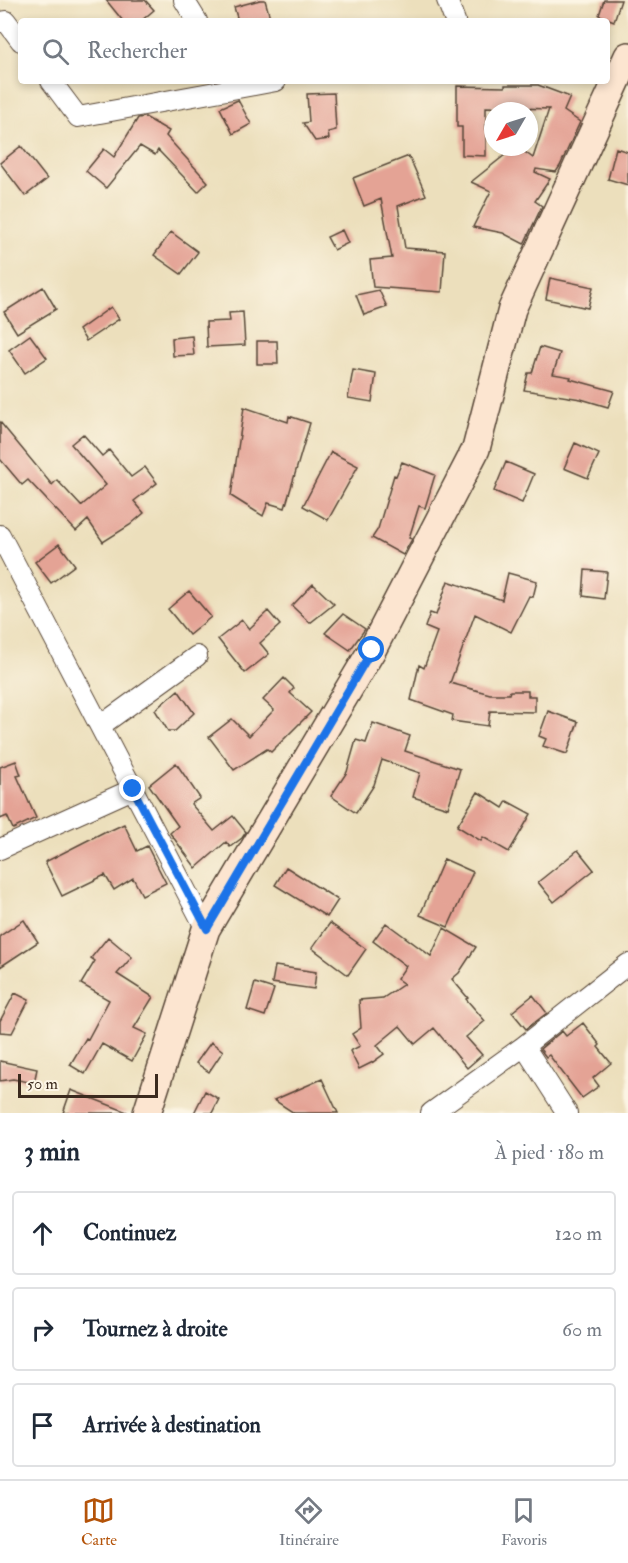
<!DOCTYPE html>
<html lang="fr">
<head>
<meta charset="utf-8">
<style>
  :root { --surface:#fff; --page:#f6f6f7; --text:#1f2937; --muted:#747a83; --line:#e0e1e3; --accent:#b45309 }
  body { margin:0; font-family:"IM FELL Double Pica",serif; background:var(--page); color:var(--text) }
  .compass { position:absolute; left:484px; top:102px; width:54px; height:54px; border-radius:50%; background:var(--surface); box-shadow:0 3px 9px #0003; rotate:231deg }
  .scale { position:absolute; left:18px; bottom:15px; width:140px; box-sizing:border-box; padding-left:6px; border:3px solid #3b2a1e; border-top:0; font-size:16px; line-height:21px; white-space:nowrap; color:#3b2a1e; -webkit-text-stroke:4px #fcf5e5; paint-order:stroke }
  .stop { position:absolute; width:18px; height:18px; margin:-14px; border:4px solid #1a73e8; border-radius:50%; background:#fff }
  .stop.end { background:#1a73e8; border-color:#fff; box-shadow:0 2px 6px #0008 }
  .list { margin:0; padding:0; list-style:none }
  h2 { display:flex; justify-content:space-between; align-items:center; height:78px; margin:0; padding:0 24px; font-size:26px }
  h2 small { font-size:20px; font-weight:400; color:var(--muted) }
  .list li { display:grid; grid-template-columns:39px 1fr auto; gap:18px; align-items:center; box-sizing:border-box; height:84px; margin:0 12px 12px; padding:0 12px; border:2px solid var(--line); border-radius:6px }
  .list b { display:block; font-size:22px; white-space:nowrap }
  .list em { font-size:20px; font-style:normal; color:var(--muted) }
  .icon { flex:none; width:33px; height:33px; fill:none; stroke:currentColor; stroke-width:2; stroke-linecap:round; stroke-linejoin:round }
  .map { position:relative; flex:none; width:628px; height:1113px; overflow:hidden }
  .search { position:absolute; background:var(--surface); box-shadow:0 3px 9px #0003; left:18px; right:18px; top:18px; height:66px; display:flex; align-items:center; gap:15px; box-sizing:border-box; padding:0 21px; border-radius:6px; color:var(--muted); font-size:22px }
  .sheet { height:366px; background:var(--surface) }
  nav { display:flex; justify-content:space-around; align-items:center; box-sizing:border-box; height:84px; border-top:2px solid var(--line); background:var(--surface); font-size:16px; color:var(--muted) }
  nav a { display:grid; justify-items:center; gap:3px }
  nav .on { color:var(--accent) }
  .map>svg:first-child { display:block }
  .building { fill:#e4a395 }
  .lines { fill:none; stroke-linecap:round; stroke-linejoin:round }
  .minor-casing { stroke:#564536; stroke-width:22 }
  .secondary-casing { stroke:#564536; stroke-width:30 }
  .minor { stroke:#fff; stroke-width:20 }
  .secondary { stroke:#fce5d0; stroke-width:27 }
  .route { stroke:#1a73e8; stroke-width:8 }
</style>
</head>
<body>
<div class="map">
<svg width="628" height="1113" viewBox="0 0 628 1113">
  <rect width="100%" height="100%" fill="#fcf5e5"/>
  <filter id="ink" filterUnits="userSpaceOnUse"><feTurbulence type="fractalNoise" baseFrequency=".0167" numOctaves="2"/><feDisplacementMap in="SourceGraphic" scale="12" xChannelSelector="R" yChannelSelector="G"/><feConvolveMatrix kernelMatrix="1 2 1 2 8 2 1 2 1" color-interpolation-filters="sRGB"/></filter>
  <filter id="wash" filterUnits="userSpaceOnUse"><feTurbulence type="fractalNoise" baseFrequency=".008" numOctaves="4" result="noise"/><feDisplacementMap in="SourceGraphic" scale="24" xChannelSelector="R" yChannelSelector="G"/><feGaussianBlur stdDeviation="1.35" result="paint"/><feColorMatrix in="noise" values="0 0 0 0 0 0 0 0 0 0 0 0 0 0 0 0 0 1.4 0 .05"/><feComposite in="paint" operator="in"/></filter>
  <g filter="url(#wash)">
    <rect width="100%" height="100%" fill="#ecdfbc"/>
    <g id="blocks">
      <path class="building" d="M 106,0 L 145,0 L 154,10 L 141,21 L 123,21 Z
        M 260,0 L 265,0 L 271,21 L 238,21 L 234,7 Z
        M 604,0 L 621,0 L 614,21 L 599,15 Z
        M 505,85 L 538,85 L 570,97 L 564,111 L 580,122 L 560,166 L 556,172 L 536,169 L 535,172 L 550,179 L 535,201 L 542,206 L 524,244 L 503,233 L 473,227 L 491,191 L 471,182 L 515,147 L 518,147 L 533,158 L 549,109 L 486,107 L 486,156 L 462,155 L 462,127 L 457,127 L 457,86 L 505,87 Z
        M 334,93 L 336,130 L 328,132 L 329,139 L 315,141 L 303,123 L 309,122 L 307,94 Z
        M 238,100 L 251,124 L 233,134 L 220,108 Z
        M 145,117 L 169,131 L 166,136 L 208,182 L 198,192 L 158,150 L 155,155 L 140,146 L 106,188 L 86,171 L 104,149 L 114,157 L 138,118 Z
        M 21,146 L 47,179 L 25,196 L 0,163 Z
        M 616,148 L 628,152 L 628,185 L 608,179 Z
        M 409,156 L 426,195 L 398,206 L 405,248 L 445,251 L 442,292 L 373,287 L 370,260 L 392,258 L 381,199 L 364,206 L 353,178 Z
        M 342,230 L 348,243 L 334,250 L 327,237 Z
        M 171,232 L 198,252 L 181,274 L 154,255 Z
        M 550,278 L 593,287 L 588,308 L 546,299 Z
        M 43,287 L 56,309 L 17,333 L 4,312 Z
        M 379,290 L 387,307 L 364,315 L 356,295 Z
        M 111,307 L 119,319 L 86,341 L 79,330 Z
        M 243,312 L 245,345 L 207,347 L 206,322 L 230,321 L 229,313 Z
        M 30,335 L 47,358 L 25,373 L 9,350 Z
        M 192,336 L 194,355 L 173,356 L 172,338 Z
        M 257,341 L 277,341 L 278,364 L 257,364 Z
        M 540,347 L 560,353 L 553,374 L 571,377 L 570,379 L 614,391 L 608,407 L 581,399 L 524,390 L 528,373 L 532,373 Z
        M 353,370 L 376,374 L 372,402 L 348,398 Z
        M 244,407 L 288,422 L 289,416 L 310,423 L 285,508 L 268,503 L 263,516 L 231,496 Z
        M 0,422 L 52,485 L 57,480 L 81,506 L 106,485 L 71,444 L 83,434 L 102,456 L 109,450 L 131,477 L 145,467 L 157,483 L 134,501 L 144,513 L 130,525 L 103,542 L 88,520 L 76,531 L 28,480 L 22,485 L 0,459 Z
        M 575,443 L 599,454 L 588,478 L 564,468 Z
        M 331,452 L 358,466 L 328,520 L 303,506 Z
        M 402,462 L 435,475 L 425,508 L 419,506 L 409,538 L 412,539 L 403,555 L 372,538 L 378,529 L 394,475 L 396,476 Z
        M 506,462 L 534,474 L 522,503 L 494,491 Z
        M 59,544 L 75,565 L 51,583 L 35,562 Z
        M 585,570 L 607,572 L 604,599 L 583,596 Z
        M 508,573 L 537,581 L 533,597 L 529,596 L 511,632 L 475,614 L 450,683 L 490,694 L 509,694 L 510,691 L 528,691 L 528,696 L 535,696 L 535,712 L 490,711 L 488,726 L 452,721 L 453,715 L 411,700 L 419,665 L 424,668 L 437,632 L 425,627 L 430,613 L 436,615 L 448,581 L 502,600 Z
        M 313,584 L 334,604 L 310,623 L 292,606 Z
        M 189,591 L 211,617 L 189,635 L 168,609 Z
        M 268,611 L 280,625 L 260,643 L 269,654 L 245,673 L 218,639 L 242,620 L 249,629 Z
        M 343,614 L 365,629 L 350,650 L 325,633 Z
        M 284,678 L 294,688 L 290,693 L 311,712 L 271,752 L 267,749 L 234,770 L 209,737 L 232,719 L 249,736 L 274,710 L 263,700 Z
        M 178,690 L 194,713 L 175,731 L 168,731 L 155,710 Z
        M 548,711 L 578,722 L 567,754 L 543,746 L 546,739 L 539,736 Z
        M 373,723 L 410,736 L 405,751 L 460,769 L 448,808 L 413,797 L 420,773 L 382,760 L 374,785 L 356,813 L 331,796 L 347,772 L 356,740 L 366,743 Z
        M 16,761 L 21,775 L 17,776 L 36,818 L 13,829 L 7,816 L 0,819 L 0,767 Z
        M 176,763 L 200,798 L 191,804 L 214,831 L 233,816 L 246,832 L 242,838 L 230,847 L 226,842 L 196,868 L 170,833 L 178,826 L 149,785 Z
        M 478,792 L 503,808 L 507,801 L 531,814 L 509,852 L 483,837 L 481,841 L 457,826 Z
        M 124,824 L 137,851 L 147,846 L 166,883 L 142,895 L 133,878 L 114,890 L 105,875 L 62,896 L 45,862 L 106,831 L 107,832 Z
        M 578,850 L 594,870 L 554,902 L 538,882 Z
        M 444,859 L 473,872 L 448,927 L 420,915 Z
        M 286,867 L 338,900 L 327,917 L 275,885 Z
        M 24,920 L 38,942 L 0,967 L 0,936 Z
        M 330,923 L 366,949 L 348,975 L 312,948 Z
        M 386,923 L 431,956 L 444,928 L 476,947 L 459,973 L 452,979 L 468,998 L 466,999 L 485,1021 L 466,1037 L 482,1055 L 467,1068 L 434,1028 L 415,1044 L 400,1026 L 377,1045 L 384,1054 L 373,1062 L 359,1069 L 350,1051 L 360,1046 L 352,1034 L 361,1028 L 359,1000 L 383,998 L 404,984 L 397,979 L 406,966 L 373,941 Z
        M 108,937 L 132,957 L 117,974 L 153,997 L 134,1028 L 147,1034 L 132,1061 L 102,1044 L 85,1074 L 70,1065 L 86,1038 L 88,1039 L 109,1000 L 81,984 L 95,961 L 91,958 Z
        M 275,966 L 316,972 L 314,989 L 272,983 Z
        M 255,983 L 274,989 L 265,1016 L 247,1010 Z
        M 15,993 L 29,1000 L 12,1033 L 0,1032 L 0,1021 Z
        M 533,995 L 547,1013 L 526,1029 L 512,1012 Z
        M 583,1023 L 600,1045 L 598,1047 L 611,1063 L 593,1078 L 599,1086 L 582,1098 L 549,1055 L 546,1057 L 540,1049 L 562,1031 L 566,1036 Z
        M 211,1042 L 223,1051 L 209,1072 L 196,1063 Z
        M 0,1061 L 37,1069 L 34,1083 L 13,1079 L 0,1081 Z
        M 322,1079 L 338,1113 L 294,1113 L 274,1100 Z
        M 71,1090 L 127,1112 L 127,1113 L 63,1113 Z
        M 205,1091 L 219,1099 L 212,1113 L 194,1113 Z"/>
    </g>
  </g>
  <g filter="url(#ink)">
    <use href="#blocks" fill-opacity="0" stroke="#564536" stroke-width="1.5"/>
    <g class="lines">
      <g class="minor-casing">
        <path id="minor" d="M 184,0 L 197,21
          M 447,0 L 455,21
          M 0,22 L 6,21 L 21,41
          M 51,81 L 78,117 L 276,81
          M 0,535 L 206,929
          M 100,726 L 197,656
          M 0,849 L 133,789
          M 524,1046 L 567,1113
          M 431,1113 L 524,1046 L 628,964"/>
      </g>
      <g class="secondary-casing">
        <path id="secondary" d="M 147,1113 L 206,929 L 372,650 L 476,449 L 512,309 L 628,56"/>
      </g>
      <use href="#minor" class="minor"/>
      <use href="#secondary" class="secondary"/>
    </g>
  </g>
  <g class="lines" filter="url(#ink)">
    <path class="route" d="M 133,789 L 207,929 L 372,650"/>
  </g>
</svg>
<svg class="compass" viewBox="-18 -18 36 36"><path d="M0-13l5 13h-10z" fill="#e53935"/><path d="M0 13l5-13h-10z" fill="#747a83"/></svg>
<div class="scale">50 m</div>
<div class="stop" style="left:372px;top:650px"></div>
<div class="stop end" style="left:133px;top:789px"></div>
<div class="search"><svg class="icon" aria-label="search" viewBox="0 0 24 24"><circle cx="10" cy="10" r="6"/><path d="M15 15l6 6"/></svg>Rechercher</div>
</div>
<section class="sheet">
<h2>3 min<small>À pied · 180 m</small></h2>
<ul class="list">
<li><svg class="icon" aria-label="ahead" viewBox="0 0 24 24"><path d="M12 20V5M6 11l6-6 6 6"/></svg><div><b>Continuez</b></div><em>120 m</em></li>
<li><svg class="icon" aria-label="right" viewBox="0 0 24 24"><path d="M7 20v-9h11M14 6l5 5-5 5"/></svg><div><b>Tournez à droite</b></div><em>60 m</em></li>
<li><svg class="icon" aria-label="arrive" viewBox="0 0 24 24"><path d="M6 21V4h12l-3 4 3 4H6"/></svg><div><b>Arrivée à destination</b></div></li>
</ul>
</section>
<nav>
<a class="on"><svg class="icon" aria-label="map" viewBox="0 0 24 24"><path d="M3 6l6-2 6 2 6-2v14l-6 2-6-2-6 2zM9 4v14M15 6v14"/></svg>Carte</a>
<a><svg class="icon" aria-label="directions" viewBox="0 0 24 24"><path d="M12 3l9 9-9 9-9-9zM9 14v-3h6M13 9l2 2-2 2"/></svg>Itinéraire</a>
<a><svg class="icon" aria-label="saved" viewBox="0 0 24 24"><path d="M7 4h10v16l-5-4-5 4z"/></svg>Favoris</a>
</nav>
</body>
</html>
